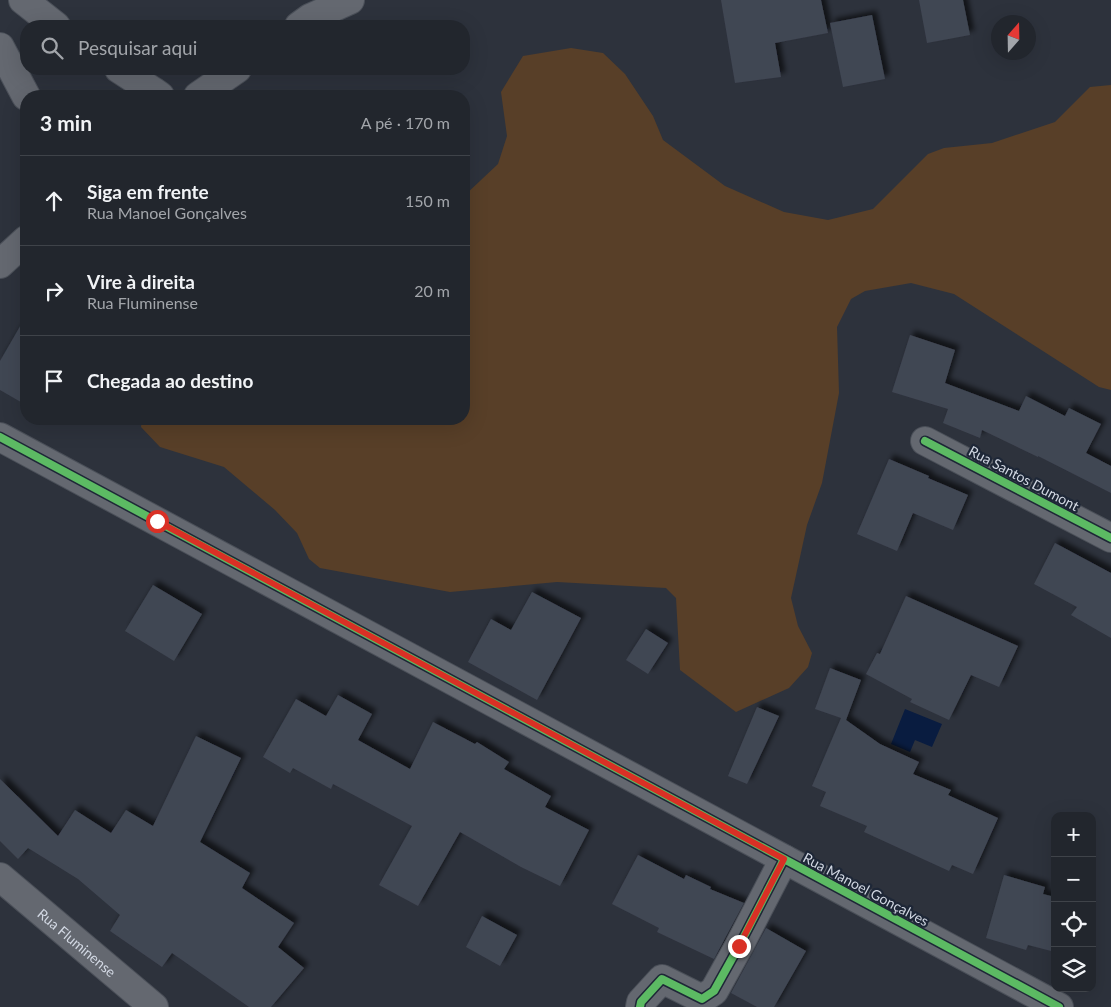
<!DOCTYPE html>
<html lang="pt">
<head>
<meta charset="utf-8">
<style>
  :root { --surface:#22262d; --page:#2e3239; --text:#f1f3f6; --muted:#a2a5aa; --line:#3f4349 }
  body { margin:0; font-family:Lato,sans-serif; background:var(--page); color:var(--text) }
  .controls { position:absolute; right:15px; bottom:15px; display:grid; overflow:hidden; border-radius:10px; box-shadow:0 5px 20px #0002 }
  .controls button { width:45px; height:45px; display:grid; place-items:center; padding:0; border:0; border-bottom:1px solid var(--line); background:var(--surface); color:var(--text); font:25px sans-serif }
  .compass { position:absolute; left:991px; top:15px; width:45px; height:45px; border-radius:50%; background:var(--surface); box-shadow:0 5px 20px #0002; rotate:20deg }
  .stop { position:absolute; width:15px; height:15px; margin:-11px; border:4px solid #d93025; border-radius:50%; background:#fff }
  .stop.end { background:#d93025; border-color:#fff; box-shadow:0 1px 5px #0008 }
  .list { margin:0; padding:0; list-style:none }
  h2 { display:flex; justify-content:space-between; align-items:center; height:65px; margin:0; padding:0 20px; font-size:21px }
  h2 small { font-size:16px; font-weight:400; color:var(--muted) }
  .list li { display:grid; grid-template-columns:32px 1fr auto; gap:15px; align-items:center; box-sizing:border-box; height:90px; padding:0 20px; border-top:1px solid var(--line) }
  .list b { display:block; font-size:19px; white-space:nowrap }
  .list p { margin:0; font-size:16px; white-space:nowrap; color:var(--muted) }
  .list em { font-size:16px; font-style:normal; color:var(--muted) }
  .icon { flex:none; width:28px; height:28px; fill:none; stroke:currentColor; stroke-width:2; stroke-linecap:round; stroke-linejoin:round }
  .map { position:relative; flex:none; width:1111px; height:1007px; overflow:hidden }
  .search { position:absolute; background:var(--surface); box-shadow:0 5px 20px #0002; left:20px; top:20px; width:450px; height:55px; display:flex; align-items:center; gap:12px; box-sizing:border-box; padding:0 18px; border-radius:20px; color:var(--muted); font-size:19px }
  .panel { position:absolute; background:var(--surface); box-shadow:0 5px 20px #0002; left:20px; top:90px; width:450px; height:335px; border-radius:20px }
  .map>svg:first-child { display:block }
  .green { fill:#583f28 }
  .water { fill:#091c40 }
  .building { fill:#404653; filter:url(#shadow) }
  .lines { fill:none; stroke-linecap:round; stroke-linejoin:round }
  .minor-casing { stroke:#4b5059; stroke-width:30 }
  .minor { stroke:#646870; stroke-width:28 }
  .cycleway-casing { stroke:#1e2737; stroke-width:11 }
  .cycleway { stroke:#5cba63; stroke-width:8 }
  .route { stroke:#d93025; stroke-width:6 }
  .labels { text-anchor:middle; dominant-baseline:central; stroke-width:4.5; stroke-linejoin:round; paint-order:stroke }
  .street-label { font-size:14px; fill:#d2d8e3; stroke:#1e2737 }
</style>
</head>
<body>
<div class="map">
<svg width="1111" height="1007" viewBox="0 0 1111 1007">
  <defs>
    <filter id="shadow"><feDropShadow dx="4.5" dy="-4.5" stdDeviation="2.5" flood-color="#0009"/></filter>
  </defs>
  <rect width="100%" height="100%" fill="#2d323c"/>
  <path class="green" d="M 571,48 L 603,53 L 625,74 L 653,116 L 663,140 L 725,186 L 784,212 L 828,220 L 873,209 L 928,154 L 944,148 L 992,143 L 1055,122 L 1090,87 L 1111,85 L 1111,390 L 1099,387 L 954,294 L 911,283 L 865,291 L 851,299 L 837,327 L 839,393 L 822,483 L 807,525 L 791,598 L 798,626 L 812,653 L 808,667 L 789,688 L 736,712 L 680,670 L 676,598 L 666,588 L 557,582 L 450,592 L 320,568 L 309,559 L 297,533 L 275,510 L 224,467 L 160,447 L 141,427 L 142,419 L 464,419 L 464,196 L 498,164 L 507,136 L 501,92 L 523,56 Z"/>
  <path class="water" d="M 905,709 L 942,724 L 932,747 L 915,740 L 910,752 L 891,744 Z"/>
  <path class="building" d="M 721,0 L 821,0 L 828,33 L 775,43 L 781,77 L 735,83 Z
    M 919,0 L 963,0 L 970,35 L 927,43 Z
    M 872,15 L 885,79 L 843,87 L 830,23 Z
    M 26,316 L 26,405 L 0,390 L 0,361 Z
    M 910,335 L 955,350 L 945,383 L 1019,411 L 1026,396 L 1065,416 L 1069,408 L 1101,424 L 1086,453 L 1111,466 L 1111,493 L 1038,456 L 1038,457 L 982,430 L 980,438 L 943,423 L 948,409 L 892,392 Z
    M 889,459 L 929,476 L 928,478 L 968,495 L 953,530 L 913,513 L 897,551 L 857,534 Z
    M 1055,543 L 1111,573 L 1111,638 L 1071,615 L 1077,607 L 1034,584 Z
    M 153,585 L 202,614 L 174,661 L 125,631 Z
    M 532,592 L 581,618 L 537,700 L 468,662 L 491,619 L 511,630 Z
    M 906,596 L 1018,646 L 999,687 L 971,675 L 949,720 L 910,702 L 912,699 L 866,674 L 877,653 L 880,654 Z
    M 646,629 L 668,643 L 648,674 L 626,660 Z
    M 830,668 L 861,680 L 846,720 L 880,744 L 919,762 L 913,774 L 951,790 L 948,795 L 998,818 L 973,874 L 952,865 L 949,871 L 864,832 L 867,826 L 820,806 L 826,792 L 812,786 L 841,718 L 815,709 Z
    M 338,695 L 372,714 L 358,740 L 410,769 L 433,722 L 475,744 L 477,742 L 509,762 L 504,769 L 551,796 L 545,807 L 589,830 L 560,886 L 521,867 L 460,832 L 418,906 L 379,885 L 412,826 L 333,784 L 331,789 L 293,768 L 290,773 L 263,757 L 296,699 L 326,716 Z
    M 757,707 L 779,716 L 747,784 L 728,776 Z
    M 196,736 L 241,758 L 200,842 L 250,873 L 242,888 L 294,923 L 278,947 L 304,968 L 271,1007 L 249,1007 L 172,953 L 162,967 L 110,931 L 120,915 L 78,879 L 28,848 L 18,859 L 0,841 L 0,779 L 58,836 L 75,810 L 111,833 L 126,810 L 153,826 Z
    M 638,855 L 684,879 L 686,875 L 711,887 L 710,889 L 744,903 L 714,959 L 657,932 L 659,928 L 612,904 Z
    M 1004,875 L 1045,887 L 1043,894 L 1055,897 L 1055,952 L 1028,945 L 1026,950 L 986,938 Z
    M 482,916 L 517,935 L 500,966 L 466,947 Z
    M 766,928 L 806,951 L 774,1007 L 757,1007 L 731,993 Z"/>
  <g class="lines">
    <g class="minor-casing">
      <g id="minor">
        <path d="M 23,0 L 56,26"/>
        <path d="M 299,26 L 310,18 L 350,0"/>
        <path d="M 0,47 L 26,96"/>
        <path d="M 119,69 L 153,91 L 160,96"/>
        <path d="M 198,96 L 237,69"/>
        <path d="M 0,264 L 26,240"/>
        <path d="M 0,437 L 1059,1007"/>
        <path d="M 925,441 L 1111,538"/>
        <path id="s1" d="M 0,877 L 154,1007"/>
        <path d="M 640,1007 L 641,1002 L 662,979 L 702,999 L 714,991 L 739,946 L 784,859"/>
      </g>
    </g>
    <use href="#minor" class="minor"/>
    <g class="cycleway-casing">
      <path id="cycleway" d="M 0,437 L 1059,1007
        M 925,441 L 1111,538
        M 640,1007 L 641,1002 L 662,979 L 702,999 L 714,991 L 739,946 L 784,859"/>
    </g>
    <use href="#cycleway" class="cycleway"/>
  </g>
  <g class="lines">
    <path class="route" d="M 157,521 L 784,859 L 739,946"/>
  </g>
  <g class="labels">
    <g class="street-label">
      <text transform="translate(1024 478) rotate(28)">Rua Santos Dumont</text>
      <text transform="translate(866 889) rotate(28)">Rua Manoel Gonçalves</text>
      <text stroke="none"><textPath href="#s1" startOffset="101">Rua Fluminense</textPath></text>
    </g>
  </g>
</svg>
<div class="controls">
<button>+</button>
<button>−</button>
<button><svg class="icon" aria-label="locate" viewBox="0 0 24 24"><circle cx="12" cy="12" r="6"/><path d="M12 2v4M12 18v4M2 12h4M18 12h4"/></svg></button>
<button><svg class="icon" aria-label="layers" viewBox="0 0 24 24"><path d="M12 4l9 5-9 5-9-5zM3 14l9 5 9-5"/></svg></button>
</div>
<svg class="compass" viewBox="-18 -18 36 36"><path d="M0-13l5 13h-10z" fill="#e53935"/><path d="M0 13l5-13h-10z" fill="#a2a5aa"/></svg>
<div class="stop" style="left:157px;top:521px"></div>
<div class="stop end" style="left:739px;top:946px"></div>
<div class="search"><svg class="icon" aria-label="search" viewBox="0 0 24 24"><circle cx="10" cy="10" r="6"/><path d="M15 15l6 6"/></svg>Pesquisar aqui</div>
<section class="panel">
<h2>3 min<small>A pé · 170 m</small></h2>
<ul class="list">
<li><svg class="icon" aria-label="ahead" viewBox="0 0 24 24"><path d="M12 20V5M6 11l6-6 6 6"/></svg><div><b>Siga em frente</b><p>Rua Manoel Gonçalves</p></div><em>150 m</em></li>
<li><svg class="icon" aria-label="right" viewBox="0 0 24 24"><path d="M7 20v-9h11M14 6l5 5-5 5"/></svg><div><b>Vire à direita</b><p>Rua Fluminense</p></div><em>20 m</em></li>
<li><svg class="icon" aria-label="arrive" viewBox="0 0 24 24"><path d="M6 21V4h12l-3 4 3 4H6"/></svg><div><b>Chegada ao destino</b></div></li>
</ul>
</section>
</div>
</body>
</html>
